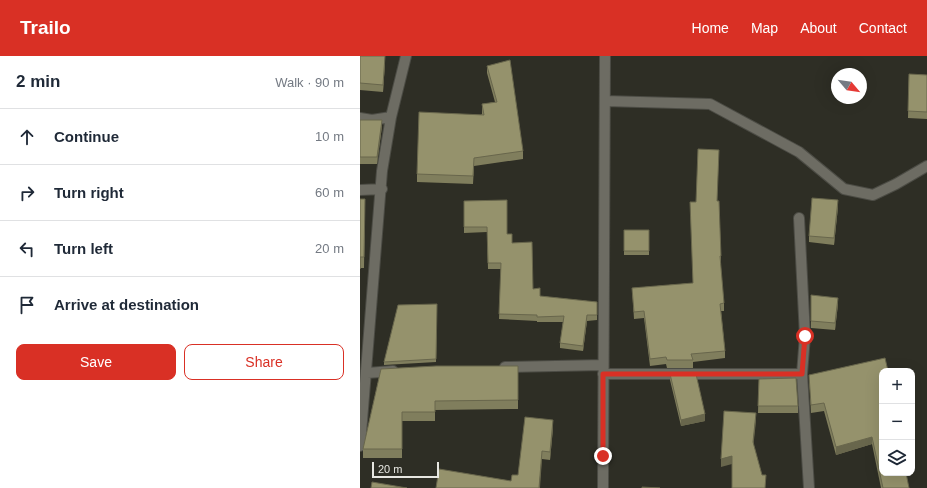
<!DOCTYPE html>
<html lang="en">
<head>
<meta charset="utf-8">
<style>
  :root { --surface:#fff; --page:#f6f6f7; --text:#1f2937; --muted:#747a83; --line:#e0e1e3; --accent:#d93025 }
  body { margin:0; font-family:Helvetica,sans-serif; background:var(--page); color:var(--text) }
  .controls { position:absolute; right:12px; bottom:12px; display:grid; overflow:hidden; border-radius:8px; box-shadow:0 4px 16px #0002 }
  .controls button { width:36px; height:36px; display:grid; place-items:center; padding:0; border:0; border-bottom:1px solid var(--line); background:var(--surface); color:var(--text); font:20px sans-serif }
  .compass { position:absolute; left:471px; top:12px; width:36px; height:36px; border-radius:50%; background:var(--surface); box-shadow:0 4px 16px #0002; rotate:119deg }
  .scale { position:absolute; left:12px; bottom:10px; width:67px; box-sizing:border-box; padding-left:4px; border:2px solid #e7e7e1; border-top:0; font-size:11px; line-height:14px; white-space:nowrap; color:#e7e7e1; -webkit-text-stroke:3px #2e2e25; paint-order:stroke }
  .stop { position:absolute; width:12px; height:12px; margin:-9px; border:3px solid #d93025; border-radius:50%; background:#fff }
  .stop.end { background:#d93025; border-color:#fff; box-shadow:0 1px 4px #0008 }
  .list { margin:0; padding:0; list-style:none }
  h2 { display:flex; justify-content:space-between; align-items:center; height:52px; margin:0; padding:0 16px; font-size:17px }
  h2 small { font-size:13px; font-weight:400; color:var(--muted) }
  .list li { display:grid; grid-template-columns:26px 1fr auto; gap:12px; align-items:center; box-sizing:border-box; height:56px; padding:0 16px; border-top:1px solid var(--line) }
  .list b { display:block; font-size:15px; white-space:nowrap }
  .list em { font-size:13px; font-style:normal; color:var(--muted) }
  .actions { display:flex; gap:8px; padding:12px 16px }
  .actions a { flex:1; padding:9px 0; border:1px solid var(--accent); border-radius:8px; text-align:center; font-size:14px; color:var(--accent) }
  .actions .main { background:var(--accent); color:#fff }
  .icon { flex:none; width:22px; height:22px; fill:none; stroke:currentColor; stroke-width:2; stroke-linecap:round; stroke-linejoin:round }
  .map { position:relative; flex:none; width:567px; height:432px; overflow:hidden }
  header { display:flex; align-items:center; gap:24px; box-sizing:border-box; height:56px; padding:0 20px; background:var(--accent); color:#fff }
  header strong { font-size:19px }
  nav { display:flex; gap:22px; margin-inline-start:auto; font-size:14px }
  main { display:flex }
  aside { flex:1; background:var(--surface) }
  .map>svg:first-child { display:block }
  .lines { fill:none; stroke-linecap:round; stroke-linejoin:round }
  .minor-casing { stroke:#4c4c45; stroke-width:12 }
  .minor { stroke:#6d6c63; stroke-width:10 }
  .wall { fill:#807e5d }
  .shaded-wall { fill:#68664c }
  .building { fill:#95926c; stroke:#68664c }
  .route { stroke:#d93025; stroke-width:5 }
</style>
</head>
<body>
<header>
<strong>Trailo</strong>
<nav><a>Home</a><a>Map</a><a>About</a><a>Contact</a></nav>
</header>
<main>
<aside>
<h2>2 min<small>Walk · 90 m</small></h2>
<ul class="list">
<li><svg class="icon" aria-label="ahead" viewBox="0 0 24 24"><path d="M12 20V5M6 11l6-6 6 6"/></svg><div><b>Continue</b></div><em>10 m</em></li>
<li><svg class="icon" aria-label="right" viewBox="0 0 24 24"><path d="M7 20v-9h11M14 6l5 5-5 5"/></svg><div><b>Turn right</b></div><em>60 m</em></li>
<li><svg class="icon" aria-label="left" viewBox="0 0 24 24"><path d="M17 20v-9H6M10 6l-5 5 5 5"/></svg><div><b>Turn left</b></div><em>20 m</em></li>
<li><svg class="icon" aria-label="arrive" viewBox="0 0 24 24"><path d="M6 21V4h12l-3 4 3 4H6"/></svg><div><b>Arrive at destination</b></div></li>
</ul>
<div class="actions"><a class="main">Save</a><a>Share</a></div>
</aside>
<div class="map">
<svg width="567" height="432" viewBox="0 0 567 432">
  <rect width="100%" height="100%" fill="#2e2e25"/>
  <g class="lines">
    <g class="minor-casing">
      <path id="minor" d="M 245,45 L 350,48 L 439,96 L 484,133 L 513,139 L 536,128 L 567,110
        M 0,62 L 12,64 L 31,61
        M 0,134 L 22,133
        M 439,162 L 445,280 L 442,318 L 449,432
        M 145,311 L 243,309
        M 7,317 L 33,315
        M 243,318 L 442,318
        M 0,390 L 22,115 L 31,61 L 46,0
        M 243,432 L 245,0"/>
    </g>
    <use href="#minor" class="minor"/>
  </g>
  <path class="wall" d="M 0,0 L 25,6 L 23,36 L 0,34 Z
    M 127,10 L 163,95 L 163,103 L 114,110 L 113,128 L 57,126 L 57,118 L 122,58 L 122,48 L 135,46 L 127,17 Z
    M 549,18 L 567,19 L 567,63 L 548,62 Z
    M 0,64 L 22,70 L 17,108 L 0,108 Z
    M 0,143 L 5,154 L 4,212 L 0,212 L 0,224 Z
    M 104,145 L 147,178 L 152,187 L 173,233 L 180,240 L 237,246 L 237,264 L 227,265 L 223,295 L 200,292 L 200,287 L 203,266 L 177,266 L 177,265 L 139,263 L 141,213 L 128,213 L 127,176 L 104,177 Z
    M 357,145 L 361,200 L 361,208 L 360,208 L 364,247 L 364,255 L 361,255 L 365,295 L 365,302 L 333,306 L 333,312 L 307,312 L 306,308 L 290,310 L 284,262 L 274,263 L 272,232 L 333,227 Z
    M 478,151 L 474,189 L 449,186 L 449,180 Z
    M 264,174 L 289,174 L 289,199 L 264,199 Z
    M 451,239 L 478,248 L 475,274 L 451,272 Z
    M 77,248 L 76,306 L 24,309 L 24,306 Z
    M 158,310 L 158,353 L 75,354 L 75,365 L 42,365 L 42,402 L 3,402 L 3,393 L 21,313 Z
    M 522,315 L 549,432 L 521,432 L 512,388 L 476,399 L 464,355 L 451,357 L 449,319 Z
    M 310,318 L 345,365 L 321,370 L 310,324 Z
    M 399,323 L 438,350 L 438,357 L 398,357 Z
    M 193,372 L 190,404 L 182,403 L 151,425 L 158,419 Z"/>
  <path class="shaded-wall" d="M 25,0 L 25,6 L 23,36 L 23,29 Z
    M 22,64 L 22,70 L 17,108 L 17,101 Z
    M 478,144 L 478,151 L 474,189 L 474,182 Z
    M 478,242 L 478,248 L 475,274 L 475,267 Z
    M 227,259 L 227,265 L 223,295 L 223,290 Z
    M 396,357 L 396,365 L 393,393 L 393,386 Z
    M 345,358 L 345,365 L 321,370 L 321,364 Z
    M 193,364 L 193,372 L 190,404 L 190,396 Z
    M 512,381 L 512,388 L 476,399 L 476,391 Z
    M 182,395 L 182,403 L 180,432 L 179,432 Z
    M 372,400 L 372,408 L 361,411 L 361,403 Z"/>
  <path class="building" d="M 0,0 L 25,0 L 23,29 L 0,27 Z
    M 150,4 L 163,95 L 114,102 L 113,120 L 57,118 L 59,56 L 124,59 L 122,48 L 137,46 L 127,10 Z
    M 549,18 L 567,19 L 567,56 L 548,55 Z
    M 0,64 L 22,64 L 17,101 L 0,101 Z
    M 338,93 L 359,94 L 357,145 L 359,145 L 361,200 L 360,200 L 364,247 L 360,248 L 365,295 L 331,298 L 333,304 L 307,304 L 306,301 L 290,303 L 284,255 L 274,256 L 272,232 L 333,227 L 330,146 L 336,146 Z
    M 452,142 L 478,144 L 474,182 L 449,180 Z
    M 0,143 L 5,143 L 4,201 L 0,201 L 0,213 Z
    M 147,144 L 147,178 L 152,178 L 152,187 L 172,186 L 173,233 L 180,232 L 180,240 L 237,246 L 237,259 L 227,259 L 223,290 L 200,287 L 204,260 L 177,261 L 177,259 L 139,258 L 141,207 L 128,207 L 127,171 L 104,171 L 104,145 Z
    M 264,174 L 289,174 L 289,195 L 264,195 Z
    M 451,239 L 478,242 L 475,267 L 451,265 Z
    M 77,248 L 76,303 L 24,306 L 38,249 Z
    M 525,302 L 528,315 L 522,315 L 522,417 L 546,417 L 549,432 L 523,432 L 512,381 L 476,391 L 464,347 L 451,349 L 449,319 Z
    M 76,310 L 158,310 L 158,344 L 75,345 L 75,356 L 42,356 L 42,393 L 3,393 L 21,313 Z
    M 310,318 L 336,318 L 345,358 L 321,364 Z
    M 436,322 L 438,350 L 398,350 L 399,323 Z
    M 364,355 L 396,357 L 393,386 L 402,419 L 406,419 L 405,432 L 372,432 L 372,400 L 361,403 Z
    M 165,361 L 193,364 L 190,396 L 182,395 L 179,432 L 76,432 L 79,413 L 151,425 L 152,419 L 158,419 Z
    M 12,426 L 47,432 L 11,432 Z
    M 282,431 L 300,432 L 282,432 Z"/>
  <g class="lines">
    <path class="route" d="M 243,400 L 243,318 L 442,318 L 445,280"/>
  </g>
</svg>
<div class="controls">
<button>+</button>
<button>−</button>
<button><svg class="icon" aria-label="layers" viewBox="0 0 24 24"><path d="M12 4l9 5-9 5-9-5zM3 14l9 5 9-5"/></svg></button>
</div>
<svg class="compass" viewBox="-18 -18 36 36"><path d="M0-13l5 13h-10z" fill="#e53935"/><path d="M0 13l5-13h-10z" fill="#747a83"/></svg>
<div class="scale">20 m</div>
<div class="stop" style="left:445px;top:280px"></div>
<div class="stop end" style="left:243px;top:400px"></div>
</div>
</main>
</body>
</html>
